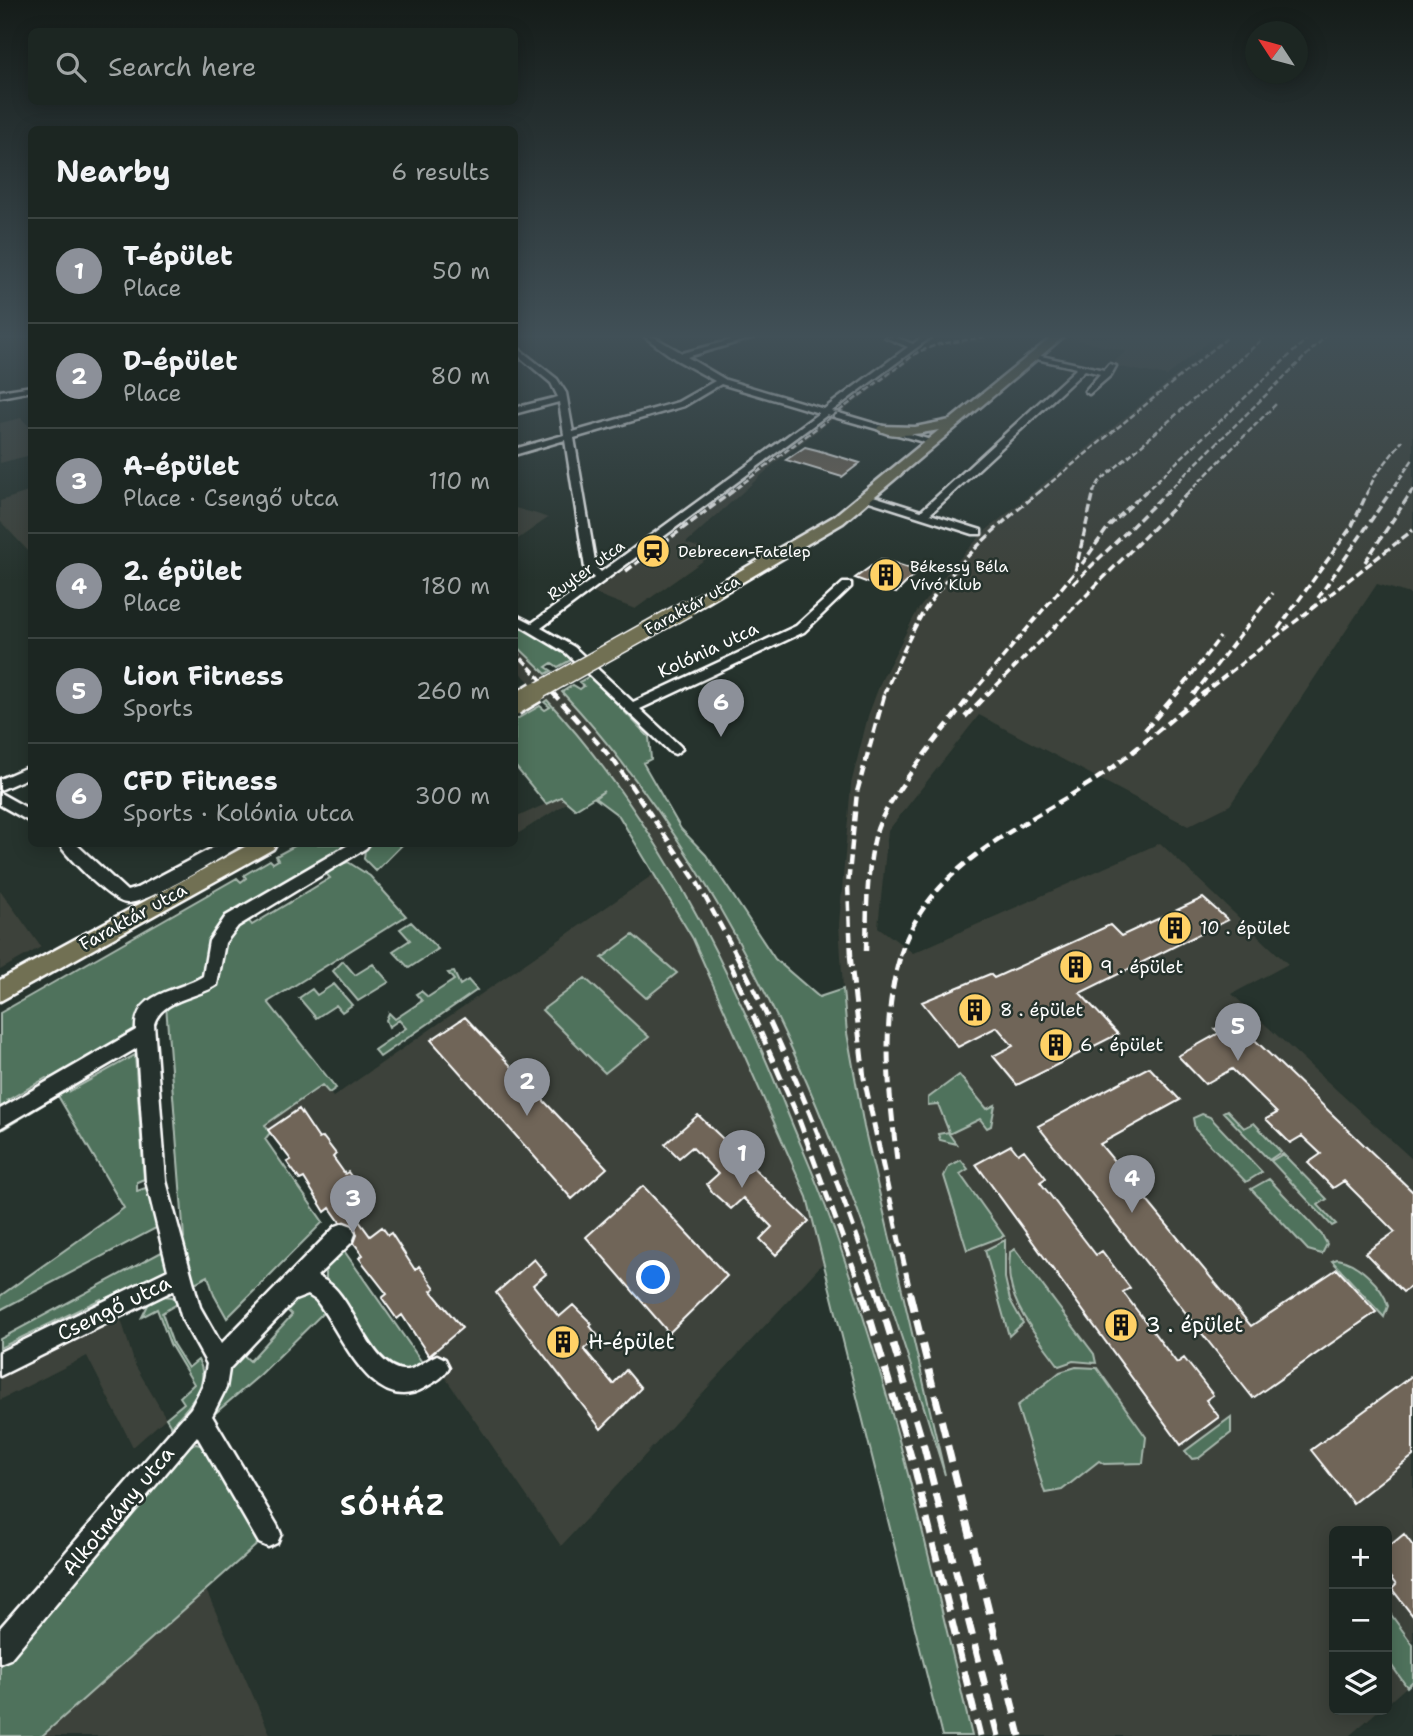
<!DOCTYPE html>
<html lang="en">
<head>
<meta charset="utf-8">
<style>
  :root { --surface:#1c2622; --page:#252e2a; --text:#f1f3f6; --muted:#a0a5a5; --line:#3a4340; --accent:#8c9099 }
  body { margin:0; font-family:"Shantell Sans",sans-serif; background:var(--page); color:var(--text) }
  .controls { position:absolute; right:21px; bottom:21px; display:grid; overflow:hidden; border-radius:10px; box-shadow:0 4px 18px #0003 }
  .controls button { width:63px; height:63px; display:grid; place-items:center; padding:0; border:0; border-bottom:2px solid var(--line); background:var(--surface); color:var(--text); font:35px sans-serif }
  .compass { position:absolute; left:1245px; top:21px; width:63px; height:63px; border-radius:50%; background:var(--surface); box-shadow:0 4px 18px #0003; rotate:306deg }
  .you { position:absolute; left:654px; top:1278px; width:24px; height:24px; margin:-18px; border:5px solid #fff; border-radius:50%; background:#1a73e8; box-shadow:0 0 0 10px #1a73e833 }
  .badge { display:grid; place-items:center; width:46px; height:46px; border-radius:50%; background:var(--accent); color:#fff; font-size:23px; font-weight:700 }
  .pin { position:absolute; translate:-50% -58px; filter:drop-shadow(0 2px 4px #0008) }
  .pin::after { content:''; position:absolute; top:37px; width:24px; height:21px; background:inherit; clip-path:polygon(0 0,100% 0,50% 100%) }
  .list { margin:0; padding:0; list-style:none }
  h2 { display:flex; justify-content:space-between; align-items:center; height:91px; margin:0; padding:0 28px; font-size:30px }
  h2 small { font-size:23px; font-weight:400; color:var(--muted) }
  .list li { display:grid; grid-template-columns:46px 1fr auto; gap:21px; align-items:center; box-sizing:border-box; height:105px; padding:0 28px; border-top:2px solid var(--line) }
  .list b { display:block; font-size:26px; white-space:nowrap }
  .list p { margin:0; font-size:23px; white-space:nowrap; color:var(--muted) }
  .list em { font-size:23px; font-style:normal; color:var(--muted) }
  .icon { flex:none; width:38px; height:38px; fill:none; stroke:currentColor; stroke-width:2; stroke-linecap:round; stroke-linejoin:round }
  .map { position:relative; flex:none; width:1413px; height:1736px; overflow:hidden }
  .search { position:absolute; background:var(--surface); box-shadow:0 4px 18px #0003; left:28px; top:28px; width:490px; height:77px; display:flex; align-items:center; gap:18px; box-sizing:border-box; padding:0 24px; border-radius:10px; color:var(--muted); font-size:26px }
  .panel { position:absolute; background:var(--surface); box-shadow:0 4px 18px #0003; left:28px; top:126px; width:490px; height:721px; border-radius:10px }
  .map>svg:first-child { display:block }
  .built { fill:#3c423a }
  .green { fill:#50725c; stroke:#a8b8ae; stroke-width:2 }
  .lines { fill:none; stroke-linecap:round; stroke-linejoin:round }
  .stream-far1 { stroke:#94a4aa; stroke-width:2.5 }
  .stream { stroke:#94a4aa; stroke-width:3.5 }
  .building { fill:#6f6558; stroke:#fff; stroke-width:2 }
  .minor-casing { stroke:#fff; stroke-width:5 }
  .major-casing { stroke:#fff; stroke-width:5 }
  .minor { fill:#26332d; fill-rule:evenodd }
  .major { fill:#716f52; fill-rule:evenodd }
  .rail-far4 { stroke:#fff; stroke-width:2.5; stroke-dasharray:6 2.5; stroke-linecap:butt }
  .rail-far3 { stroke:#fff; stroke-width:3.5; stroke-dasharray:8 3.5; stroke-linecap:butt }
  .rail-far2 { stroke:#fff; stroke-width:4.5; stroke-dasharray:10 5; stroke-linecap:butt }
  .rail-far1 { stroke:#fff; stroke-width:5; stroke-dasharray:13 6; stroke-linecap:butt }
  .rail { stroke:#fff; stroke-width:7; stroke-dasharray:17 9; stroke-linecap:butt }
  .major-bridge-far1-casing { stroke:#fff; stroke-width:19; stroke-linecap:butt }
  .major-bridge-casing { stroke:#fff; stroke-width:25; stroke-linecap:butt }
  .major-bridge-far1 { stroke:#716f52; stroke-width:16 }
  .major-bridge { stroke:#716f52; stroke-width:20 }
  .labels { text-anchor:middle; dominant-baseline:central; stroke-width:5; stroke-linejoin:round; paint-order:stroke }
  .far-poi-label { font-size:16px; fill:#fff; stroke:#26332d; text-anchor:start }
  .far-street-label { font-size:16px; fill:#fff; stroke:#26332d }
  .street-label { font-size:18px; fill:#fff; stroke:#26332d }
  .poi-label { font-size:18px; fill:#fff; stroke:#26332d; text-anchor:start }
  .near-street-label { font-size:21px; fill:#fff; stroke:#26332d }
  .near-poi-label { font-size:21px; fill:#fff; stroke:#26332d; text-anchor:start }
  .near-district-label { font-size:28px; font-weight:bold; letter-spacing:2px; fill:#fff; stroke:#26332d }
</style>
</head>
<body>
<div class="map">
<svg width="1413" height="1736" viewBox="0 0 1413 1736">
  <rect width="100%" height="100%" fill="#26332d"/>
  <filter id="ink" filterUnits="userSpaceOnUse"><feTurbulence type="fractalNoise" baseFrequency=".0143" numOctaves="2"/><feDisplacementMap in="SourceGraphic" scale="14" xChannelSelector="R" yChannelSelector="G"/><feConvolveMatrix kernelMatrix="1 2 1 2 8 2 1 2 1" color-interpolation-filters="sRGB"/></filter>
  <g filter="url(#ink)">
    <path class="built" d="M 970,337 L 991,337 L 985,342 L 943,345 L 924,350 L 775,463 L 686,543 L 714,553 L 635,609 L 593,593 L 917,351 L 938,343 L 970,340 Z
      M 1073,337 L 1214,337 L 1167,376 L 1110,365 L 1126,351 L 1071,339 Z
      M 1224,337 L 1413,337 L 1413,595 L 1377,584 L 1230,805 L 1188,826 L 979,715 L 888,831 L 878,927 L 913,953 L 1160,843 L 1288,964 L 1232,994 L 1413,1160 L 1413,1681 L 1387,1704 L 1387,1531 L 1334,1531 L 1334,1710 L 1379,1710 L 1349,1736 L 942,1736 L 823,1263 L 561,1546 L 403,1316 L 397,1319 L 382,1298 L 387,1293 L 359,1258 L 363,1255 L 339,1222 L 330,1208 L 325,1212 L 304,1178 L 300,1180 L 287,1162 L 291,1159 L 265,1125 L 323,1085 L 333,1097 L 654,874 L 670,868 L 601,764 L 515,666 L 515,644 L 581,712 L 649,798 L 706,855 L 775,959 L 819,997 L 843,989 L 839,924 L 851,784 L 868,716 L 881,681 L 917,611 L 950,569 L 984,532 Z
      M 21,418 L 31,428 L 31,455 L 0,463 L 0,423 Z
      M 31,491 L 31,554 L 0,521 L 0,501 Z
      M 515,508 L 537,514 L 548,518 L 515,541 Z
      M 561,797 L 567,803 L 519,833 L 515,829 L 515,818 Z
      M 0,890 L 41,947 L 0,970 Z
      M 114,1316 L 122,1322 L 135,1365 L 166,1418 L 133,1447 L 87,1356 L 0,1400 L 0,1370 Z
      M 206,1590 L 271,1736 L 42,1736 Z"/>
    <path class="green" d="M 514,621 L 573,659 L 558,667 L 552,663 L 546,667 L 552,671 L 546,674 L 515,644 Z
      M 590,676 L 649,737 L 651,759 L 643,763 L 681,829 L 706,855 L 775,959 L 819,997 L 843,989 L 847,1033 L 864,1127 L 945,1475 C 860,1198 763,907 562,692 L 573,685 L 580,689 L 584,686 L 579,682 Z
      M 547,700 C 653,815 724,956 782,1099 C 796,1135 812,1169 825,1205 C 889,1376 929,1558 972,1736 L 942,1736 L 807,1197 L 693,939 L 619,816 L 595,798 L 604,791 L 575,809 L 561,797 L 546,804 L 515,766 L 515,720 L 540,706 L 545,710 L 550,707 L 544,702 Z
      M 298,844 L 353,844 L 237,912 L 207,977 L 165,994 L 138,1031 L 59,1081 L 46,1078 L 8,1100 L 19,1104 L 0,1115 L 0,1013 L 237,878 L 241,882 L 246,878 L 244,875 L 270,860 L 273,863 L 278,860 L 276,856 Z
      M 370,844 L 403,844 L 376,871 L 364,859 L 365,849 Z
      M 348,862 L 370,876 L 406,916 L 268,1002 L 336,1088 L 329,1093 L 322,1085 L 265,1125 L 270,1133 L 265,1139 L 323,1222 L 227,1318 L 214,1295 L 208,1276 L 193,1284 L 180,1240 L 184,1238 L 166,1005 L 200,993 L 216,983 L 220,976 L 219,949 L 244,915 L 252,925 L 330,878 L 323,870 Z
      M 411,922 L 438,949 L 409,968 L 393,951 L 410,940 L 400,929 Z
      M 633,935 L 677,973 L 646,998 L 602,958 Z
      M 343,961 L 355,975 L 373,964 L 389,982 L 358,1001 L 333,971 Z
      M 454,972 L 460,985 L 468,980 L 477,990 L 380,1057 L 374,1050 L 406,1028 L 399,1020 L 389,1027 L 386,1020 L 389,1013 L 395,1019 L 422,1001 L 416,994 L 421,991 L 428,997 L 454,980 L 448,973 Z
      M 585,978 L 649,1037 L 605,1073 L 542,1010 Z
      M 334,984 L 352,1005 L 342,1012 L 336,1005 L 316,1018 L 299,998 L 312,989 L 317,995 Z
      M 135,1055 L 144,1179 L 137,1182 L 137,1191 L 151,1186 L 158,1227 L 0,1310 L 0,1296 L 124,1208 L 58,1096 L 0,1131 L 0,1123 L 72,1081 L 70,1091 Z
      M 959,1075 L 987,1109 L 995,1105 L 991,1126 L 987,1128 L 980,1119 L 949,1134 L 956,1144 L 940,1140 L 938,1134 L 949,1132 L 938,1104 L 928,1105 L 928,1098 Z
      M 1227,1110 L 1244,1128 L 1254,1123 L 1281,1152 L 1269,1160 L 1223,1112 Z
      M 1202,1114 L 1210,1117 L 1262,1172 L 1246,1182 L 1195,1129 L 1193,1118 Z
      M 1283,1154 L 1327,1199 L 1318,1205 L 1336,1224 L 1332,1226 L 1271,1161 Z
      M 961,1160 L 968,1169 L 960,1174 L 1004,1236 L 967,1250 L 944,1176 L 949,1166 Z
      M 1269,1179 L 1322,1235 L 1327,1244 L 1322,1254 L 1308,1250 L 1251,1189 Z
      M 1005,1240 L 1005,1278 L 1010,1300 L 1023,1323 L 1009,1336 L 985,1250 Z
      M 340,1245 L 426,1368 L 419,1372 L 385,1367 L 326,1283 L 326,1264 Z
      M 169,1248 L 169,1265 L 163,1274 L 103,1307 L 101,1299 L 0,1348 L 0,1339 Z
      M 1015,1249 L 1094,1354 L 1096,1363 L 1073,1361 L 1059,1366 C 1040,1339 1015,1313 1010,1280 C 1008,1270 1010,1262 1010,1252 Z
      M 1337,1259 C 1356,1261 1383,1286 1388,1306 L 1384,1317 L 1332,1261 Z
      M 298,1294 L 313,1295 L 327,1309 L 260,1375 L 213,1415 L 230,1366 L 240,1352 L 250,1361 L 292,1315 L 283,1306 Z
      M 163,1296 L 173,1297 L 177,1304 L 162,1313 L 173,1344 L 188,1368 L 198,1360 C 213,1384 186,1409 171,1426 L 166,1418 L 184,1403 L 180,1397 L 194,1384 L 170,1344 L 157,1309 L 142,1317 L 149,1303 Z
      M 1076,1367 L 1097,1368 L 1146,1437 L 1143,1463 L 1104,1464 L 1099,1461 L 1062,1490 L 1045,1493 L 1017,1406 L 1060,1372 Z
      M 1231,1417 L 1231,1433 L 1199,1458 L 1192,1459 L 1185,1451 Z
      M 196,1444 L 204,1446 L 261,1541 L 42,1736 L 0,1736 L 0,1662 L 188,1446 Z
      M 1387,1609 L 1413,1645 L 1413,1681 L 1407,1687 L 1387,1659 Z"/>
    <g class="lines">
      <path class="stream-far1" d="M 784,449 L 820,422
        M 752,472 L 770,459
        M 725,493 L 746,477"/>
      <path class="stream" d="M 645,551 L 727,491
        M 620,570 L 640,554"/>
    </g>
    <path class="building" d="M 805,447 L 817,450 L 860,463 L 842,477 L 786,460 Z
      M 881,559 L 918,571 L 896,593 L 855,578 Z
      M 1203,898 L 1228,920 L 1080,993 L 1118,1034 L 1017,1085 L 993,1056 L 1013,1046 L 997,1027 L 958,1047 L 922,1002 L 990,974 L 994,978 L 1110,925 L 1121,936 Z
      M 465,1017 L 607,1168 L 572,1199 L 431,1040 Z
      M 1233,1019 L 1413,1192 L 1413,1285 L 1403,1292 L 1365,1253 L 1395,1232 L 1344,1181 L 1333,1188 L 1308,1163 L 1321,1154 L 1302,1136 L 1290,1143 L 1266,1119 L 1277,1113 L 1232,1069 L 1205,1084 L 1178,1056 L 1219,1033 L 1215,1029 Z
      M 1149,1067 L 1180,1100 L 1100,1144 L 1251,1326 L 1337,1269 L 1376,1312 L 1253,1398 L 1038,1126 Z
      M 299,1109 L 319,1139 L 323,1137 L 336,1154 L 333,1157 L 345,1174 L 348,1172 L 359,1187 L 356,1189 L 361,1196 L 348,1206 L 370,1236 L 382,1227 L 388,1235 L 391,1233 L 415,1270 L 419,1266 L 435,1288 L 431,1291 L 462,1328 L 429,1356 L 402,1315 L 397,1319 L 382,1298 L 387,1294 L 359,1258 L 363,1255 L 354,1243 L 357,1235 L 354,1225 L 340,1222 L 330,1208 L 325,1212 L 304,1178 L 300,1180 L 287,1162 L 291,1160 L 268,1130 Z
      M 698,1115 L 809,1221 L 776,1255 L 760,1239 L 772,1227 L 743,1198 L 731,1209 L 713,1193 L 707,1184 L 718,1174 L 692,1147 L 679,1158 L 665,1144 Z
      M 1011,1145 L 1018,1154 L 1024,1150 L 1046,1178 L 1040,1182 L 1096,1255 L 1102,1251 L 1130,1288 L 1123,1292 L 1177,1363 L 1184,1358 L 1213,1395 L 1206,1400 L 1219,1417 L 1181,1445 L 976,1164 Z
      M 643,1186 L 727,1276 L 669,1333 L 586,1237 Z
      M 534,1259 L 546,1274 L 533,1285 L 559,1317 L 573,1305 L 592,1324 L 590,1326 L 598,1336 L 584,1349 L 613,1384 L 626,1370 L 641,1388 L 601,1429 L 496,1293 Z
      M 1413,1375 L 1413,1456 L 1353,1503 L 1311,1450 Z
      M 1404,1534 L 1413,1546 L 1413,1616 L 1392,1589 L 1396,1585 L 1387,1573 L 1387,1548 Z"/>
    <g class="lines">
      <g class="minor-casing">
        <path id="minor" d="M 645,337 L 654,337 L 682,353 L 743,337 L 755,337 L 687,357 L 726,380 L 824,409 L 908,347 L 885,337 L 895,337 L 913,344 L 922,337 L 931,337 L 832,411 L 934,441 L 934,445 L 827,415 L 541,628 L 574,647 L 633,702 L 796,626 L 843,583 L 851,583 L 851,587 L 804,632 L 640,709 L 680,746 L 682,749 L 675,754 L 670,752 L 566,653 L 514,622 L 514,614 L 532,623 L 594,578 L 585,568 L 565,440 L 514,455 L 514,449 L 564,435 L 559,402 L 514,414 L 514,408 L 558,397 L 551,383 L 514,352 L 514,345 L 557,379 L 566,393 L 573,432 L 678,402 L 715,381 L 675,359 ZM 721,384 L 819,413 L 601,572 L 596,567 L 574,438 L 684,406 Z
          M 1032,354 L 1104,370 L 1109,364 L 1116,366 L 1111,375 L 1089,394 L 1085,391 L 1100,374 L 1085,370 L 930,514 L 981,530 L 981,534 L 973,534 L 863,499 L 863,495 L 867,494 L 921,511 L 1077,368 L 1032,358 Z
          M 32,386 L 32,391 L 0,397 L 0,391 Z
          M 32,765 L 32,776 L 0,790 L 0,779 Z
          M 0,793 L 32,811 L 32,823 L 0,805 Z
          M 59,844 L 76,844 L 127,891 L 137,888 L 220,844 L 240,844 L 237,848 C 214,861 150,903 127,903 C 112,903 68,858 59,844 Z
          M 350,844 L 369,844 L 366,848 L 238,926 L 225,943 L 217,985 C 198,998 161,999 154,1024 L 166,1181 L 200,1307 L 221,1344 L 336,1226 L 344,1223 L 352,1226 L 355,1234 L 352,1242 L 317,1276 C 321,1279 327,1281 331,1285 C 355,1304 373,1374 408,1370 C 417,1368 428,1359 437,1355 L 445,1359 L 449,1367 C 444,1378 434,1382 424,1388 C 372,1417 341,1332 316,1300 L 308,1295 L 295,1300 L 229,1369 L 226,1388 L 212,1416 L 277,1525 L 281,1534 L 277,1543 L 268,1547 L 259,1543 L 197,1436 L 10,1659 L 0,1663 L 0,1628 L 191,1408 L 203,1385 L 207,1364 L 182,1319 L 174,1290 L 0,1376 L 0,1352 L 168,1270 L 146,1181 L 137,1048 L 0,1128 L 0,1109 L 136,1030 C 134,991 179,992 203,976 L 209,941 L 226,916 Z"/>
      </g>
      <g class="major-casing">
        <path id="major" d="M 1052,337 L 1063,337 L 843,523 L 693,611 L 681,611 L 681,605 L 833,517 L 939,430 C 921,433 892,440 877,429 L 879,426 L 915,427 L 950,420 Z
          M 250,844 L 276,844 L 273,849 L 0,1001 L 0,980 Z"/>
      </g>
      <use href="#minor" class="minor"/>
      <use href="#major" class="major"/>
      <path class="rail-far4" d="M 730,493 L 918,352 L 939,344 L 986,337
        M 1038,493 L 1228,337
        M 1093,493 L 1099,482 L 1265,337
        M 1144,493 L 1309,337
        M 1166,493 L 1325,337
        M 1188,493 L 1276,404
        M 1367,493 L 1375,476 L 1403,440
        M 1390,493 L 1413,459
        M 1411,493 L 1413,489"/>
      <path class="rail-far3" d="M 1365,562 L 1412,491
        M 1082,564 L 1109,526 L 1146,491
        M 626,571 L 733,491
        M 1073,584 L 1168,491
        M 1318,598 L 1391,491
        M 1278,629 L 1352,526 L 1368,491
        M 514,650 L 554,694
        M 884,694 C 896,668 907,641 921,616 C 951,567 996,527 1040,491
        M 972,694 L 1075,572 L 1094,491
        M 988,694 L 1190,491
        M 1177,694 L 1220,637
        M 1194,694 L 1273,593
        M 1202,694 L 1413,530"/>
      <path class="rail-far2" d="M 552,692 L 614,761 L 698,884 L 737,956
        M 1193,695 L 1195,692
        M 965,717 L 989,692
        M 1145,730 L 1178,692
        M 866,951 C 867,912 866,871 876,833 C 885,799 949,724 973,692
        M 851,956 L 848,885 L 857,792 L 885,692
        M 900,956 C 930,860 1030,825 1105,773 C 1140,748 1171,718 1205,692"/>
      <path class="rail-far1" d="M 736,954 C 794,1064 837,1179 878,1296
        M 850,954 L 864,1078 L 911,1296
        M 730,963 L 798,1117 L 864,1296
        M 897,1160 C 889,1092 880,1021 901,954"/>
      <path class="rail" d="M 863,1294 L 915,1470 L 980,1736
        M 878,1294 L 924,1447 L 998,1736
        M 910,1294 L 1020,1736"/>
      <g class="major-bridge-far1-casing">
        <path id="major-bridge-far1" d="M 533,694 L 687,608"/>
      </g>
      <g class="major-bridge-casing">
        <path id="major-bridge" d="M 514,705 L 536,692"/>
      </g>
      <use href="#major-bridge-far1" class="major-bridge-far1"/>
      <use href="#major-bridge" class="major-bridge"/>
    </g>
  </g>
  <linearGradient id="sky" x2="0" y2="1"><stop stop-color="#151c19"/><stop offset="0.58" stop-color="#415057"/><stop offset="1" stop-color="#415057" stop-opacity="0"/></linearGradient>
  <rect width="1413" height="580" fill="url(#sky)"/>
  <defs>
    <g id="station-disc" transform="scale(1.75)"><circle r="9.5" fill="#ffd166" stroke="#26332d"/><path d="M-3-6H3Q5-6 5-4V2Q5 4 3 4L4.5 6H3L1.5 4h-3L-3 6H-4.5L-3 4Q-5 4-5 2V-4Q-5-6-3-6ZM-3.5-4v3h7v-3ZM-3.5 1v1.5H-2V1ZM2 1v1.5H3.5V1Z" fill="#111"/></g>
    <g id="building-disc" transform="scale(1.75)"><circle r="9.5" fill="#ffd166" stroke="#26332d"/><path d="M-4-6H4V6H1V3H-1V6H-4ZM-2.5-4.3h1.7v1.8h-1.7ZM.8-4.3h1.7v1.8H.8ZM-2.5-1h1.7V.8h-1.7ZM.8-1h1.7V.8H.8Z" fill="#111"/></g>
  </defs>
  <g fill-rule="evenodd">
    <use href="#station-disc" x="653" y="551"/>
    <use href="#building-disc" x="886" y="575"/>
    <use href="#building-disc" x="1175" y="928"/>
    <use href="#building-disc" x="1076" y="967"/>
    <use href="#building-disc" x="975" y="1010"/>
    <use href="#building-disc" x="1056" y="1045"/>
    <use href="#building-disc" x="1121" y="1325"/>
    <use href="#building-disc" x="563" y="1342"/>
  </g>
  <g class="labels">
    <g class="far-poi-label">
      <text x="678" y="551">Debrecen-Fatelep</text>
      <text x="910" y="566">Békessy Béla<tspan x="910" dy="18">Vívó Klub</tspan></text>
    </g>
    <g class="far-street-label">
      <text transform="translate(586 570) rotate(-36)">Ruyter utca</text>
      <text transform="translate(692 605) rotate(-29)">Faraktár utca</text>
    </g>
    <g class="street-label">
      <text transform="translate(708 650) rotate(-25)">Kolónia utca</text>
      <text transform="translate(133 917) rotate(-29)">Faraktár utca</text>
    </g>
    <g class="poi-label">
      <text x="1200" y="928">10 . épület</text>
      <text x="1100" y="967">9 . épület</text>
      <text x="1000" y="1010">8 . épület</text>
      <text x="1080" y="1045">6 . épület</text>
    </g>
    <g class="near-street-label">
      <text transform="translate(114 1308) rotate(-26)">Csengő utca</text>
      <text transform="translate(118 1511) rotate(-50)">Alkotmány utca</text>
    </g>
    <g class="near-poi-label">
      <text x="1146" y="1325">3 . épület</text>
      <text x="588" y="1342">H-épület</text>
    </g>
    <g class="near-district-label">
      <text x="393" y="1505">SÓHÁZ</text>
    </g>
  </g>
</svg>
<div class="controls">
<button>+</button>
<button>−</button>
<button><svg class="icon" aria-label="layers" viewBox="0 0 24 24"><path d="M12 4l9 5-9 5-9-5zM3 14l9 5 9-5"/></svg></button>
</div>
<svg class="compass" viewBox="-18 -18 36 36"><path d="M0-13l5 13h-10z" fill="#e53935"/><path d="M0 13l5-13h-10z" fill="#a0a5a5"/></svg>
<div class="you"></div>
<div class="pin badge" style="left:742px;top:1188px">1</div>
<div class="pin badge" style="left:527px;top:1116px">2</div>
<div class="pin badge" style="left:353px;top:1233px">3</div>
<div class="pin badge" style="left:1132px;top:1213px">4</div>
<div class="pin badge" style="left:1238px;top:1061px">5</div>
<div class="pin badge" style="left:721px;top:737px">6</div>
<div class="search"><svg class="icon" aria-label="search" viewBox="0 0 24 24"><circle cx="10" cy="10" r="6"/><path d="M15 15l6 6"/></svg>Search here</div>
<section class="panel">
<h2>Nearby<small>6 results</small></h2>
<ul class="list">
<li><span class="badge">1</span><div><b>T-épület</b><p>Place</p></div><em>50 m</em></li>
<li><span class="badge">2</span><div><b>D-épület</b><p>Place</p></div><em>80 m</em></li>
<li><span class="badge">3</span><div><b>A-épület</b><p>Place · Csengő utca</p></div><em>110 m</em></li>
<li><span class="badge">4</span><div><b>2. épület</b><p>Place</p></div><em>180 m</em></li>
<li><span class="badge">5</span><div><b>Lion Fitness</b><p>Sports</p></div><em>260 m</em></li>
<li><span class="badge">6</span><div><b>CFD Fitness</b><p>Sports · Kolónia utca</p></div><em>300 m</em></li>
</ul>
</section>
</div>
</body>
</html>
